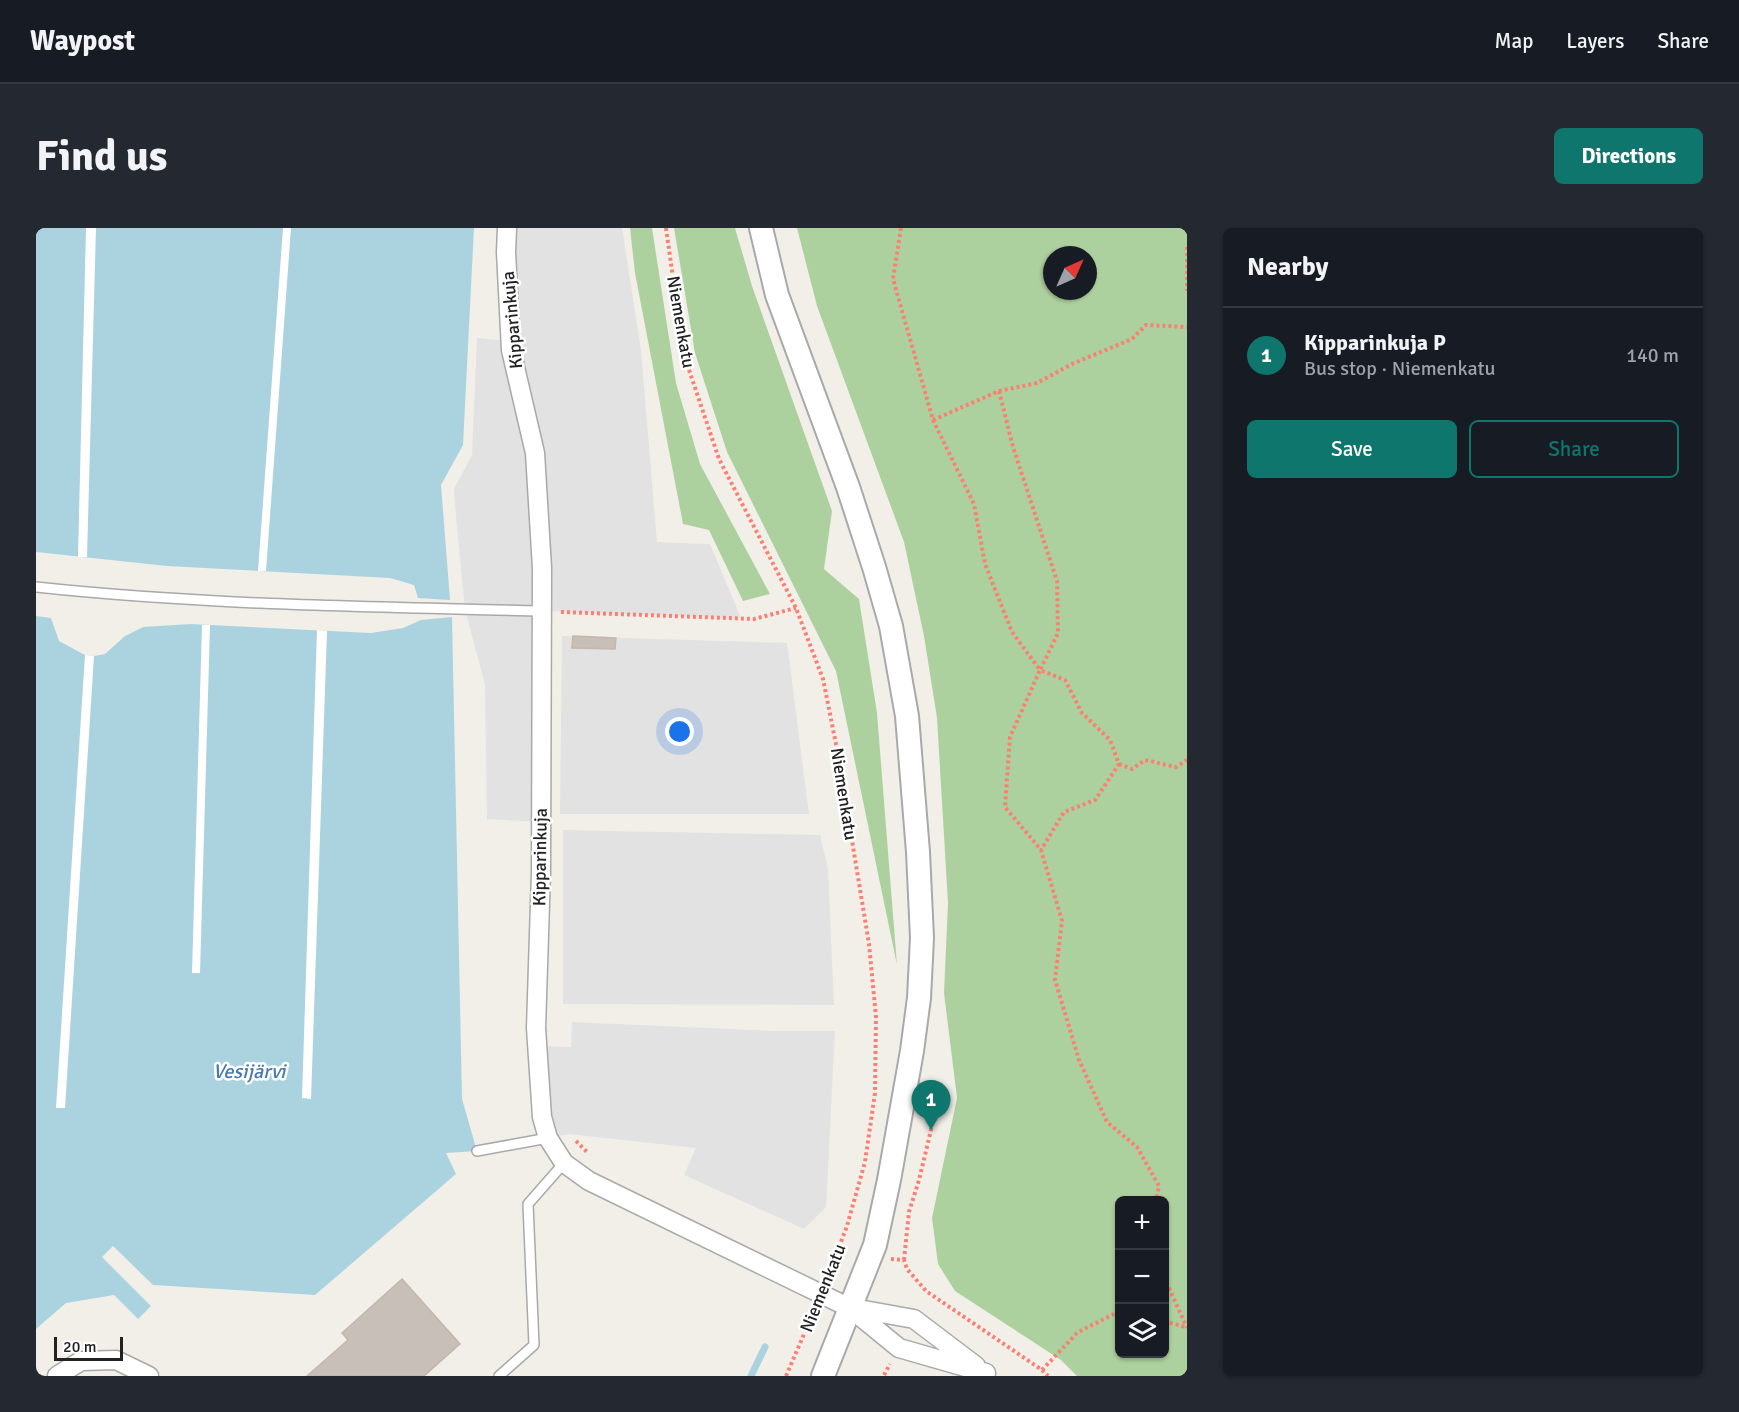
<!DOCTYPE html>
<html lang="en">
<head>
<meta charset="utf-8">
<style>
  :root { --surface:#171b24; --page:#242831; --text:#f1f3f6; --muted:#9ea1a6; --line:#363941; --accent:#0f766e }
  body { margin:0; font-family:Signika,sans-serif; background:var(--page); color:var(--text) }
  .controls { position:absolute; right:18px; bottom:18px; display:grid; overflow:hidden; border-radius:9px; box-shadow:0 2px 4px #0004 }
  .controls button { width:54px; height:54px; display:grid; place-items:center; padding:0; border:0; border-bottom:2px solid var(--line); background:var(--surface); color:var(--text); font:30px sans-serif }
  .compass { position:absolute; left:1007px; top:18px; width:54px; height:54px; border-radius:50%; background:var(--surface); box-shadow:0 2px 4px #0004; rotate:45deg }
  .scale { position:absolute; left:18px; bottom:15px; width:69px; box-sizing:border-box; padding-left:6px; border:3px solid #222; border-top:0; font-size:16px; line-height:21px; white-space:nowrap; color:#222; -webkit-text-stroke:4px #fff; paint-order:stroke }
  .you { position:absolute; left:644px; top:504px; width:21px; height:21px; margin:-15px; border:4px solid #fff; border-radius:50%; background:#1a73e8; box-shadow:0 0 0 9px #1a73e833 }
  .badge { display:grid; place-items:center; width:39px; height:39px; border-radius:50%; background:var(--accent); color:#fff; font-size:20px; font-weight:700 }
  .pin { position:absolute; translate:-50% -50px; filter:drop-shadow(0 2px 3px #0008) }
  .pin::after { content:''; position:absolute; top:32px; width:21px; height:18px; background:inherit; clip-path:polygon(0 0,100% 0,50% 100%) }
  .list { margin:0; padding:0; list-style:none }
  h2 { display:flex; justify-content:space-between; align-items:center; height:78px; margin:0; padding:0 24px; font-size:26px }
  h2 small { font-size:20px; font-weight:400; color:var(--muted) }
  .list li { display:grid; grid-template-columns:39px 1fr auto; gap:18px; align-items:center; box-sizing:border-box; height:96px; padding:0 24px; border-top:2px solid var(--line) }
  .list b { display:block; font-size:22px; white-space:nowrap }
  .list p { margin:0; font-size:20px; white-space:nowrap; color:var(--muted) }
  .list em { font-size:20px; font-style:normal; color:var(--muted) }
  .actions { display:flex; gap:12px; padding:18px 24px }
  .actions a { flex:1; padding:14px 0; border:2px solid var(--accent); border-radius:9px; text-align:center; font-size:21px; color:var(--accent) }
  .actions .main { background:var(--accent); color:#fff }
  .icon { flex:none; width:33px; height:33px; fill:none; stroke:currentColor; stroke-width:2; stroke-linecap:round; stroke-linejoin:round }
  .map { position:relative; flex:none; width:1151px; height:1148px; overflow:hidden; border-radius:9px }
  header { display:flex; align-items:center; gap:36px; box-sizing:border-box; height:84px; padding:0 30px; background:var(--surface); border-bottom:2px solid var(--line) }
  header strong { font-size:28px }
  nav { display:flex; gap:33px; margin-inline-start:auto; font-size:21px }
  .intro { display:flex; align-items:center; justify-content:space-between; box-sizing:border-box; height:144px; padding:0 36px }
  h1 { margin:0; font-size:42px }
  .button { padding:15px 27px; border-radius:9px; background:var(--accent); color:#fff; font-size:21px; font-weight:700 }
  main { display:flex; gap:36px; padding:0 36px }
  aside { flex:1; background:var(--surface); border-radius:9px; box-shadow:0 2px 4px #0004 }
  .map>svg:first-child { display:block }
  .forest { fill:#add19e; fill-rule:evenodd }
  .parking { fill:#e2e2e2 }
  .water { fill:#aad3df }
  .pier { fill:#fff }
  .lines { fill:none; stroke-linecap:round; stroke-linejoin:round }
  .stream { stroke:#aad3df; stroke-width:7 }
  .building { fill:#c7bfb8; stroke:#c4b6ab; stroke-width:1.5 }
  .service-casing { stroke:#a9a9a9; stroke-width:12 }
  .minor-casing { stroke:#a9a9a9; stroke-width:21 }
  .tertiary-casing { stroke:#a9a9a9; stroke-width:26 }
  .path { stroke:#fa8072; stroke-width:4; stroke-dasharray:3 3; stroke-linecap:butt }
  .service { stroke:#fff; stroke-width:9 }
  .minor { stroke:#fff; stroke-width:18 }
  .tertiary { stroke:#fff; stroke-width:22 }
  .labels { text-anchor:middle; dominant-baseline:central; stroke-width:5; stroke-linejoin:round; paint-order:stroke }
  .street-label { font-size:18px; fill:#222; stroke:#fff }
  .water-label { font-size:20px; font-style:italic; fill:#4a7aab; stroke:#fff }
</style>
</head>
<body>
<header>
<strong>Waypost</strong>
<nav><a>Map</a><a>Layers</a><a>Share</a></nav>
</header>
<div class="intro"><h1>Find us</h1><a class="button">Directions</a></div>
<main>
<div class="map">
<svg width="1151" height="1148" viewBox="0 0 1151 1148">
  <rect width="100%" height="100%" fill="#f2efe9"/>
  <path class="forest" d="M 594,0 L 616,0 L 640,155 L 664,236 L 734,366 L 707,373 L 673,302 L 647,296 L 599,45 Z
    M 638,0 L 699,0 L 716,58 L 796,283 L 788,341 L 823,371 L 841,485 L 861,737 L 800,443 L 691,224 L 659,125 Z
    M 761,0 L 1151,0 L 1151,1148 L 1041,1148 L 1025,1132 L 919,1063 L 902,1036 L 896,990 L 921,870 L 908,765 L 912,675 L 901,490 L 888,408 L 868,314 L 781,78 ZM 1016,27 L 1052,27 L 1052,63 L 1016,63 ZM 1128,972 L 1128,1126 L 1084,1126 L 1084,972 Z"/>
  <path class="parking" d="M 471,0 L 586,0 L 605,122 L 621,314 L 674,316 L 705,390 L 505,383 L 504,594 L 451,591 L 449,457 L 429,381 L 420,288 L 418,261 L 436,227 L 441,110 L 474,113 Z
    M 526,408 L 751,415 L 773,586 L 524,586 Z
    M 527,602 L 784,607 L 792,641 L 798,777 L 527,776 Z
    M 536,794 L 738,803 L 799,803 L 790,979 L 768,1001 L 648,947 L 660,920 L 533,906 L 512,910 L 501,818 L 535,819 Z"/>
  <path class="water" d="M 0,0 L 438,0 L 427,217 L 405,257 L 414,372 L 382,370 L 378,357 L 354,350 L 131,338 L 0,324 Z
    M 0,388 L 15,390 L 23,413 L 49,427 L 58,428 L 69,426 L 89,408 L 107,399 L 155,396 L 335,405 L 367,400 L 385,392 L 416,389 L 426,871 L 441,923 L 410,925 L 420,946 L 279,1067 L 117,1057 L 77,1018 L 66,1029 L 115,1078 L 102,1091 L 78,1067 L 30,1075 L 0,1101 Z"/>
  <path class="pier" d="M 50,0 L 60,0 L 51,329 L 42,329 Z
    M 247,0 L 255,0 L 230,343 L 222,343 Z
    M 166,397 L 174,397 L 164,745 L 156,745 Z
    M 281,402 L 291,403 L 275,871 L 266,870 Z
    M 49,427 L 58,428 L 29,880 L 20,880 Z"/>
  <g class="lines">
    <path class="stream" d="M 715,1148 L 729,1119"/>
  </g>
  <path class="building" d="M 537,408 L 580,410 L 579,421 L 536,420 Z
    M 366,1051 L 424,1116 L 388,1148 L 271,1148 L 312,1112 L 306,1105 Z"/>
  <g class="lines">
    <g class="service-casing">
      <path id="service" d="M 0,359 C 168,377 337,379 505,383
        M 441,923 L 512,910
        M 463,1148 L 498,1117 L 492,976 L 528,935"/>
    </g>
    <g class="minor-casing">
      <path id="minor" d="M 471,0 L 470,24 L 475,122 L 499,225 L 506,340 L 505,644 L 500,800 L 506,889 L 512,910 L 528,935 L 553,953 L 814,1080 L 863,1120 L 950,1145
        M 817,1080 L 878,1091 L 940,1138
        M 21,1148 L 45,1133 L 80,1132 L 113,1148"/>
    </g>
    <g class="tertiary-casing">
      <path id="tertiary" d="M 725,0 L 741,67 L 812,259 L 838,339 L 855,398 L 871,488 L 882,624 L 886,710 L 883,770 L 876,823 L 853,952 L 839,1017 L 787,1148"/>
    </g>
    <path class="path" d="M 630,0 L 648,127 L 683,231 L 760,380 L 787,451 L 801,521 L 833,716 L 840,789 L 839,865 L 829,934 L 811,998 L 792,1048
      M 865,0 L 857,51 L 897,192 L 938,276 L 949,336 L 976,404 L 1004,442 L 974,509 L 969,579 L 1005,622 L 1026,693 L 1019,752 L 1043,832 L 1071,894 L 1101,919 L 1123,958 L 1120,972
      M 1151,19 L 1151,63
      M 963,163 L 977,219 L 1021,353 L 1022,405 L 1004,442 L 1029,452 L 1046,485 L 1074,512 L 1083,536 L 1059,572 L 1028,584 L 1005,622
      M 897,192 L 963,163 L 1001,155 L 1036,136 L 1096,111 L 1110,97 L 1151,99
      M 525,384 L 718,391 L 760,380
      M 1083,536 L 1096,541 L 1109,532 L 1140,539 L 1151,532
      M 540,913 L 552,925
      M 855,1031 L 868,1032 L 871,1041 L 890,1063 L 1006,1142 L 1012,1148
      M 868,1032 L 873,984 L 883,952 L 895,902 L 900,866
      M 1128,1049 L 1151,1100
      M 1128,1093 L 1149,1099
      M 1006,1142 L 1042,1104 L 1084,1083
      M 848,1147 L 854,1136
      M 750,1148 L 778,1083"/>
    <use href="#service" class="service"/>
    <use href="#minor" class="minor"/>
    <use href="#tertiary" class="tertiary"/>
  </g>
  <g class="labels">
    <g class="street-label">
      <text transform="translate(476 92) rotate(-95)">Kipparinkuja</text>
      <text transform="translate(645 94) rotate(80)">Niemenkatu</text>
      <text transform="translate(808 566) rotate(81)">Niemenkatu</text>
      <text transform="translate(504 629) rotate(-89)">Kipparinkuja</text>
      <text transform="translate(787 1060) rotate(-68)">Niemenkatu</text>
    </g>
    <g class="water-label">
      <text x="213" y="843">Vesijärvi</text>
    </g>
  </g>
</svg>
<div class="controls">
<button>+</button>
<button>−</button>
<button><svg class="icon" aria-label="layers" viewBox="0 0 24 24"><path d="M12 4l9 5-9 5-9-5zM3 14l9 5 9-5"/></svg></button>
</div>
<svg class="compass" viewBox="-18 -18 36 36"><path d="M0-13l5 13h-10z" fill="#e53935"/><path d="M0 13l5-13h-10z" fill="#9ea1a6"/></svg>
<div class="scale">20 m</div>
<div class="you"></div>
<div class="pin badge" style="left:895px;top:902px">1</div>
</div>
<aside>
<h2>Nearby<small></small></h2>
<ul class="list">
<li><span class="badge">1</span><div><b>Kipparinkuja P</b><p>Bus stop · Niemenkatu</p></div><em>140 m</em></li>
</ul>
<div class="actions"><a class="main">Save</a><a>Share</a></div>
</aside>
</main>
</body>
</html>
